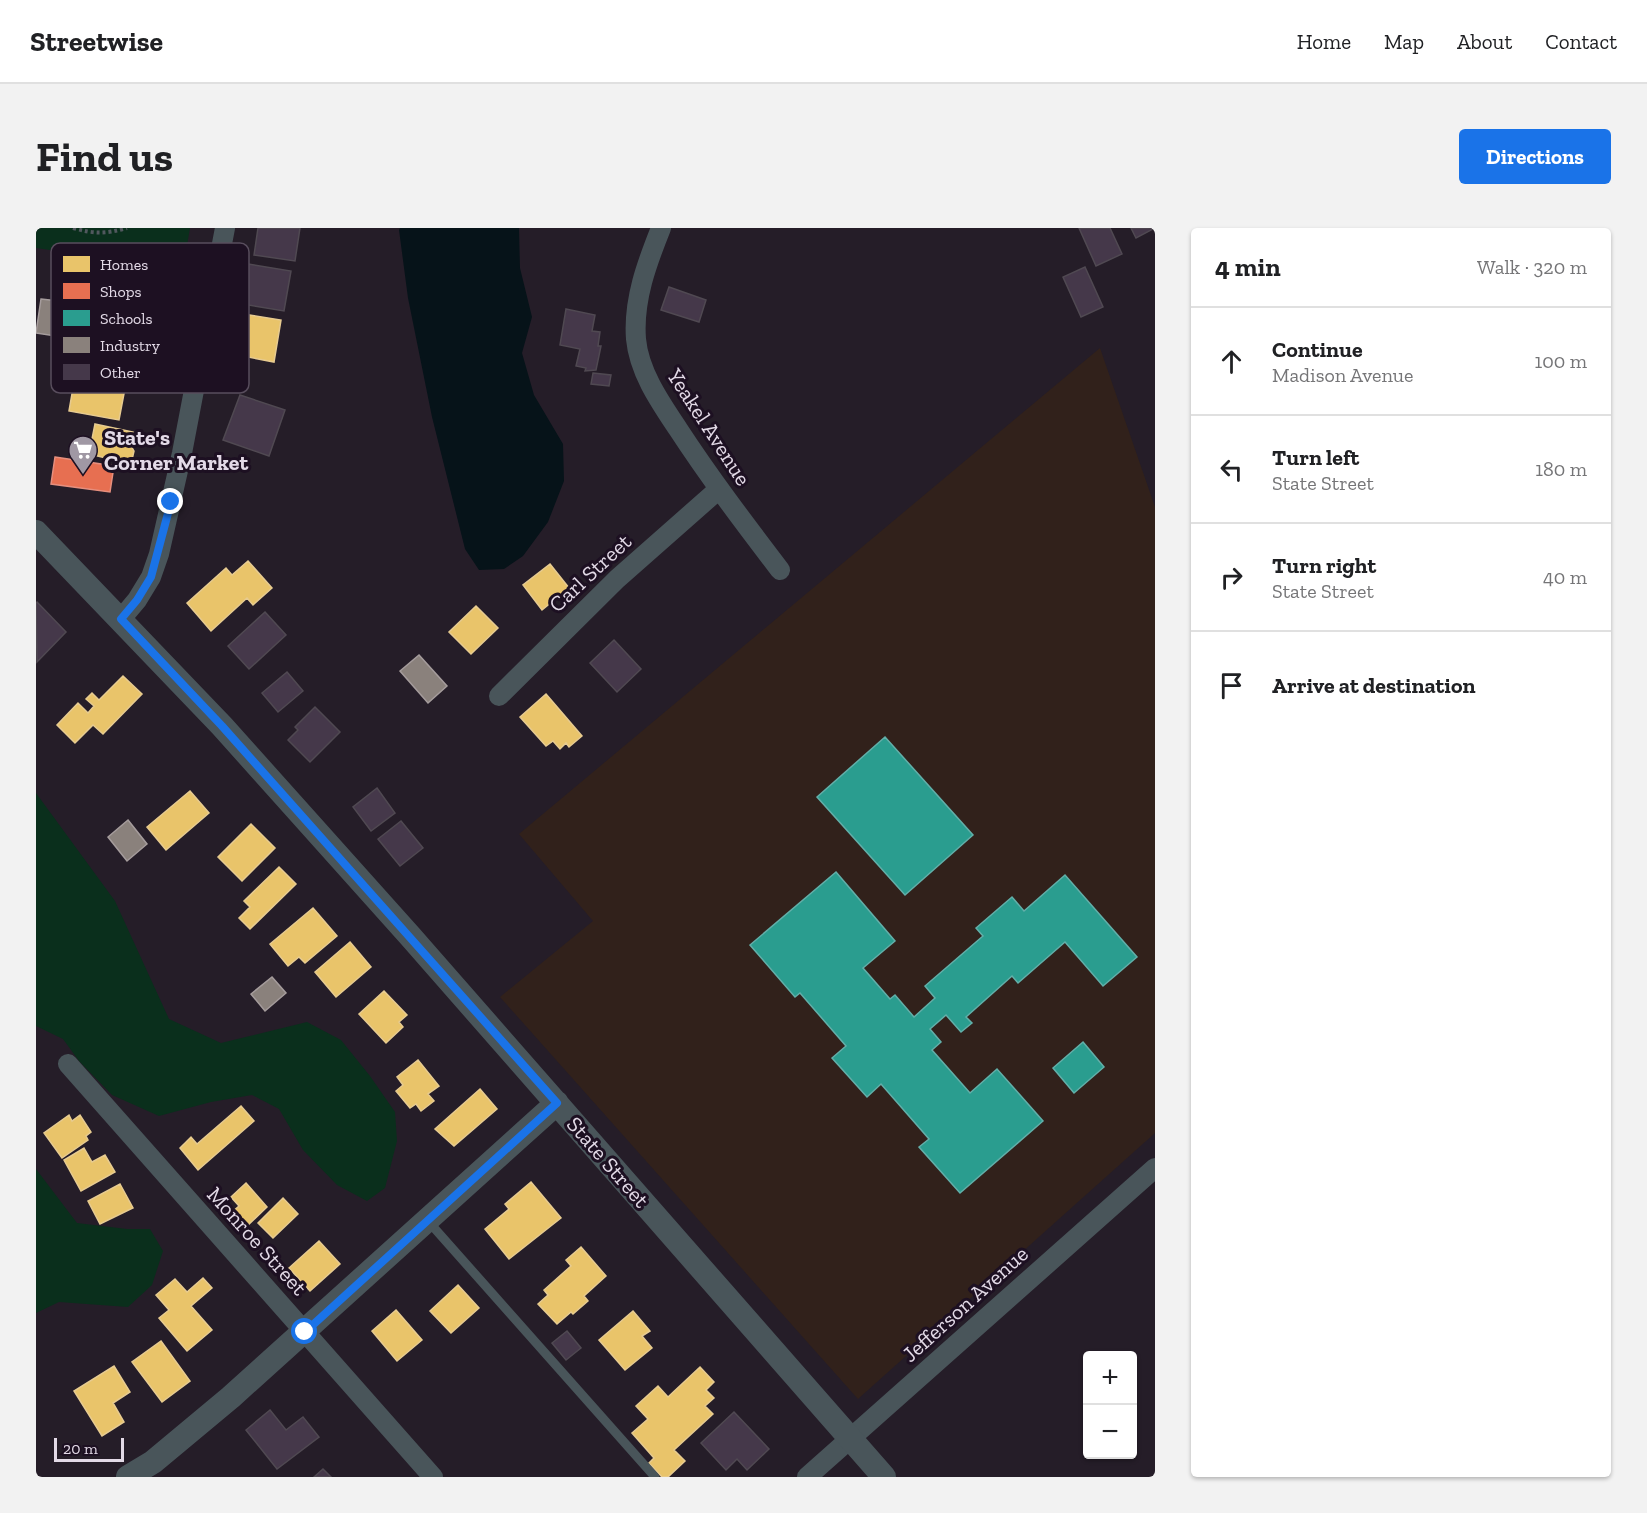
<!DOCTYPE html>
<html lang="en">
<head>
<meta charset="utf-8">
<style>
  :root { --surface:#fff; --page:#f2f2f2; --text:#202124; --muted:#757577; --line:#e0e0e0; --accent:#1a73e8 }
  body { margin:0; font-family:"Zilla Slab",serif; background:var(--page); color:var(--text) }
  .controls { position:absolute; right:18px; bottom:18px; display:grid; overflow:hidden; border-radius:6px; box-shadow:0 2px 4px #0004 }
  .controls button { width:54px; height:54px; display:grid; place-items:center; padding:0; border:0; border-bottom:2px solid var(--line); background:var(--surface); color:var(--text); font:30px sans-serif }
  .scale { position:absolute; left:18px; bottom:15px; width:70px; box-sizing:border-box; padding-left:6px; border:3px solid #e3dae7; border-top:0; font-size:16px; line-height:21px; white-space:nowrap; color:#e3dae7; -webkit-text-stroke:4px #1d1022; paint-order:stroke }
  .stop { position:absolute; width:18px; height:18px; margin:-14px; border:4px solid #1a73e8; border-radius:50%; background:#fff }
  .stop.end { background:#1a73e8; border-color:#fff; box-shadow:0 2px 6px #0008 }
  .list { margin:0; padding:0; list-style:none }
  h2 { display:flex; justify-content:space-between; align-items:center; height:78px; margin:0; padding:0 24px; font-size:26px }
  h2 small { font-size:20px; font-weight:400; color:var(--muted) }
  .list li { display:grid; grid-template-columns:39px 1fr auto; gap:18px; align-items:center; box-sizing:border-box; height:108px; padding:0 24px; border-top:2px solid var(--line) }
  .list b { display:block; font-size:22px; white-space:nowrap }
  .list p { margin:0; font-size:20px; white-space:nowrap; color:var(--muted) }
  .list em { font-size:20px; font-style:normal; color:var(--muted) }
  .icon { flex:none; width:33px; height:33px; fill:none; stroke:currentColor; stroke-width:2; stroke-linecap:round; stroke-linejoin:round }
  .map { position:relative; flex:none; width:1119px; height:1249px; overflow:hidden; border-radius:6px }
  header { display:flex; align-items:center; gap:36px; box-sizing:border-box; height:84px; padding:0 30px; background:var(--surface); border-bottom:2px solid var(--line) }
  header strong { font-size:28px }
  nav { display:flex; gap:33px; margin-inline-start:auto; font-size:21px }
  .intro { display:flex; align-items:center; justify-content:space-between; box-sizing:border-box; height:144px; padding:0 36px }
  h1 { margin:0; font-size:42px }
  .button { padding:15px 27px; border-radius:6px; background:var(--accent); color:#fff; font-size:21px; font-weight:700 }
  main { display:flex; gap:36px; padding:0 36px }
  aside { flex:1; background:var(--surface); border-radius:6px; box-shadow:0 2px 4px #0004 }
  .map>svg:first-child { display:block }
  .education { fill:#31211b }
  .green { fill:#0a2f1c }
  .water { fill:#061319 }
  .homes { fill:#e9c46a; stroke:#e7cb90; stroke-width:1.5 }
  .shops { fill:#e76f51; stroke:#e68f7e; stroke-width:1.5 }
  .schools { fill:#2a9d8f; stroke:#62afa9; stroke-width:1.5 }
  .industry { fill:#8a817c; stroke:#a59c9c; stroke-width:1.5 }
  .building { fill:#45384a; stroke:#504952; stroke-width:1.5 }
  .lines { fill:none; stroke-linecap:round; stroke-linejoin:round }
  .path { stroke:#51585e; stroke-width:4; stroke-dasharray:3 3; stroke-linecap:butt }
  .service { stroke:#49555a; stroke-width:9 }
  .minor { stroke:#49555a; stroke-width:20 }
  .tertiary { stroke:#49555a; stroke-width:24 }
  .route { stroke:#1a73e8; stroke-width:8 }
  .labels { text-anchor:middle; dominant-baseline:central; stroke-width:6; stroke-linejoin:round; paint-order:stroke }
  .street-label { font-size:22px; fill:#e3dae7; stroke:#1d1022 }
  .poi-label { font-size:22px; font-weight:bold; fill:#e3dae7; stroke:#1d1022; text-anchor:start }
  .key { fill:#1d1022; stroke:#584d5d; stroke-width:1.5 }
  .key-label { font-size:16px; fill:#e3dae7 }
</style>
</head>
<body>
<header>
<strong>Streetwise</strong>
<nav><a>Home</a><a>Map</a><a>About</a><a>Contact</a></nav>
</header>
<div class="intro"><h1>Find us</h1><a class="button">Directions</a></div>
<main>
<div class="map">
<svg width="1119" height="1249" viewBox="0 0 1119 1249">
  <rect width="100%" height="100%" fill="#251d28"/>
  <path class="education" d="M 1064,120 L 1119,279 L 1119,905 L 822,1171 L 464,769 L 557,693 L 483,606 Z"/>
  <path class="green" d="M 0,0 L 154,0 L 147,41 L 0,20 Z
    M 0,565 L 79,673 L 133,791 L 185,815 L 271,794 L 305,812 L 334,848 L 359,884 L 361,913 L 349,960 L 331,973 L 301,957 L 267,922 L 243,881 L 216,867 L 175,874 L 123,888 L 76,867 L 43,833 L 27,811 L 0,798 Z
    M 0,941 L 41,995 L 91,1001 L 114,1001 L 127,1023 L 116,1057 L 92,1079 L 23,1074 L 0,1085 Z"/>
  <path class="water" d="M 364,0 L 483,0 L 484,40 L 496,89 L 486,125 L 498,167 L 527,216 L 528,253 L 512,294 L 487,328 L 468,341 L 443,342 L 429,321 L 396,189 L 372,70 L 363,2 Z"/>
  <path class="homes" d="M 207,86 L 245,92 L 238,134 L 201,127 Z
    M 56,149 L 90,155 L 83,192 L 33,183 L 37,160 L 54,163 Z
    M 59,196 L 97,204 L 94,216 L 98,223 L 95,236 L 53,226 Z
    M 212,333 L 236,360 L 217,377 L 211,370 L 175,403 L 151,375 L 190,340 L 196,347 Z
    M 514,336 L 533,360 L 506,382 L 487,357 Z
    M 440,378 L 462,400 L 435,426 L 413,404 Z
    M 87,448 L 106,466 L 67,506 L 57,497 L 39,515 L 21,497 L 42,475 L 52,485 L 58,478 L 50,471 L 56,465 L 63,472 Z
    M 510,466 L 546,508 L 533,519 L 530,515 L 524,521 L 517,513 L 510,518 L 484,489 Z
    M 154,563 L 173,585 L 130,622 L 111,599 Z
    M 215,596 L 239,620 L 206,653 L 182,629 Z
    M 243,639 L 260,656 L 214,701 L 203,690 L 214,679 L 208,673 Z
    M 277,680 L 301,708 L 269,735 L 263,729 L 252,738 L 234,716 Z
    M 314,714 L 335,739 L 300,769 L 279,744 Z
    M 348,763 L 371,787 L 363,794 L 367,799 L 350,815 L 323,786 Z
    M 382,832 L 403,858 L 392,866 L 398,873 L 385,883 L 380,876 L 374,880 L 360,863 L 367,857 L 361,849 Z
    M 444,861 L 461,881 L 418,918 L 399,901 Z
    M 205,878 L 218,893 L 162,942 L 144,920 L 155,909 L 161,916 Z
    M 33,887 L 36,893 L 44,887 L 55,904 L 50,908 L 52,912 L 26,930 L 8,905 Z
    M 48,920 L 56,934 L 69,927 L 79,944 L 45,963 L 28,932 Z
    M 495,954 L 525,990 L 473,1031 L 449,1001 L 473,981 L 469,976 Z
    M 210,955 L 231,979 L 209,1000 L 195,985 L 203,978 L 195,969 Z
    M 84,956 L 97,980 L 64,996 L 52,973 Z
    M 247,970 L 262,986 L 237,1010 L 222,995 Z
    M 283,1013 L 304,1036 L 274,1063 L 253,1040 Z
    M 545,1019 L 570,1048 L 548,1068 L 552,1073 L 537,1086 L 535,1084 L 521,1096 L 502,1076 L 512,1067 L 508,1062 L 535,1038 L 530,1032 Z
    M 167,1050 L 176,1060 L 155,1078 L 176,1102 L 151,1123 L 123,1090 L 133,1082 L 120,1067 L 139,1051 L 151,1064 Z
    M 422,1057 L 443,1080 L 415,1105 L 394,1083 Z
    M 360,1082 L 386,1112 L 361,1133 L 336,1103 Z
    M 597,1083 L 614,1103 L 606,1108 L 616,1120 L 589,1142 L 563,1112 Z
    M 125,1113 L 154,1153 L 126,1174 L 96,1134 Z
    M 78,1138 L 94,1164 L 77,1175 L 88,1194 L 66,1208 L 38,1163 Z
    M 664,1139 L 678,1154 L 670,1162 L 678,1170 L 669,1178 L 677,1186 L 638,1222 L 649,1233 L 632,1249 L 626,1249 L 613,1235 L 618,1230 L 596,1205 L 612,1191 L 600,1178 L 622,1158 L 632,1169 Z"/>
  <path class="shops" d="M 19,229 L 78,238 L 74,264 L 15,256 Z"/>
  <path class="schools" d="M 849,509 L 937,607 L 869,667 L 781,569 Z
    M 800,644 L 859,713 L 827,740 L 854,771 L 859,767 L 878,789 L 899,770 L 889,758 L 947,708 L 940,700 L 976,669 L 988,683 L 1029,647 L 1101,729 L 1067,758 L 1029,714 L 982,755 L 976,748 L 930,789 L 936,795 L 925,804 L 910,787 L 894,801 L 905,814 L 896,822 L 934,865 L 961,841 L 1007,893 L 924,965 L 883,919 L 893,911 L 845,856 L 831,869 L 796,830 L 810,818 L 764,765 L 759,769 L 714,717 Z
    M 1047,814 L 1068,839 L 1038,865 L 1017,840 Z"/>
  <path class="industry" d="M 5,71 L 31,74 L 26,109 L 0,105 Z
    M 383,427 L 411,458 L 392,475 L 364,443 Z
    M 92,592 L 111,616 L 91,633 L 72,609 Z
    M 236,749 L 250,765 L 229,783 L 215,766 Z"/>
  <path class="building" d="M 222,0 L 264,0 L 259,33 L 218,27 Z
    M 1043,0 L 1074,0 L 1086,26 L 1060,38 Z
    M 1095,0 L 1119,0 L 1100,10 Z
    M 212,36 L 255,43 L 248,83 L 206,76 Z
    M 1049,39 L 1067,79 L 1045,89 L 1027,49 Z
    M 633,59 L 670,72 L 663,94 L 625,82 Z
    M 530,81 L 559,87 L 556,103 L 564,104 L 562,118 L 565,118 L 560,142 L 549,143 L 550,140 L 540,138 L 544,121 L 524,117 Z
    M 557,145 L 575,147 L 573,158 L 555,156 Z
    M 204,167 L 249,182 L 233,228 L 187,212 Z
    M 1,374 L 30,404 L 1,434 L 0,375 Z
    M 229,384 L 250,407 L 213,441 L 192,418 Z
    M 578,412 L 605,441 L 581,464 L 554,435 Z
    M 251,444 L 267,463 L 242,484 L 226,465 Z
    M 279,479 L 304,504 L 274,534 L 252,512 L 262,502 L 259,499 Z
    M 341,560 L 359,585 L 335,603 L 317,579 Z
    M 365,593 L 387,620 L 364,638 L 342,611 Z
    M 531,1103 L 545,1120 L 530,1132 L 516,1115 Z
    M 234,1182 L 250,1202 L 267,1189 L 283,1209 L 241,1241 L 210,1202 Z
    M 698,1184 L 733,1221 L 711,1242 L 701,1231 L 690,1242 L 665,1215 Z
    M 287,1241 L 295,1249 L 278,1249 Z"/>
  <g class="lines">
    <path class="path" d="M 37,0 C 58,6 70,6 91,0"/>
    <path class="service" d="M 392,993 L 619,1249"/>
    <path class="minor" d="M 625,0 C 611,35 597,72 600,111 C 603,144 624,174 642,201 C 674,250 709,296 744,342
      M 85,391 L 101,372 L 115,349 L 123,326 L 146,225 L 189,0
      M 463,468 L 581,351 L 683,261
      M 32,836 L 397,1249
      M 771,1249 L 1119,940"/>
    <path class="tertiary" d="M 0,304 L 186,498 L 374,708 L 848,1249
      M 92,1249 L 117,1234 L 195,1169 L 521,875"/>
  </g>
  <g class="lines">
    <path class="route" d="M 135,274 L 115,349 L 101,372 L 85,391 L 186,498 L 521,875 L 269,1104"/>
  </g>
  <defs>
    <g id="supermarket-pin" transform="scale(1.5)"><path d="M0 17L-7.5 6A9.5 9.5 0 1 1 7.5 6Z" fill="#a098a4" stroke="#1d1022"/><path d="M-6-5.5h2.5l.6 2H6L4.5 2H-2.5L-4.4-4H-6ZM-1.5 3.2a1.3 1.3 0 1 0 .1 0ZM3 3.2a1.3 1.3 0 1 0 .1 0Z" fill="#fff"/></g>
  </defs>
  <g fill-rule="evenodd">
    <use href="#supermarket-pin" x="47" y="222"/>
  </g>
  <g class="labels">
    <g class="street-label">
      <text transform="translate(673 199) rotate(57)">Yeakel Avenue</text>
      <text transform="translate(554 345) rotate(-43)">Carl Street</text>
      <text transform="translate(572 934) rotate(49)">State Street</text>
      <text transform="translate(221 1013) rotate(48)">Monroe Street</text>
      <text transform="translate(929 1076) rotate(-42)">Jefferson Avenue</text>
    </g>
    <g class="poi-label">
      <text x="68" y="209">State's<tspan x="68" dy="25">Corner Market</tspan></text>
    </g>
  </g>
  <rect x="15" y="15" width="198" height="150" rx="9" class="key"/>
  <rect x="27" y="28" width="27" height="16" fill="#e9c46a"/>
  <rect x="27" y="55" width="27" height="16" fill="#e76f51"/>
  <rect x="27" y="82" width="27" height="16" fill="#2a9d8f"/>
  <rect x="27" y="109" width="27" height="16" fill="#8a817c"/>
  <rect x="27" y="136" width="27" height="16" fill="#45384a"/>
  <g class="key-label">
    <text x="64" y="42">Homes</text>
    <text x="64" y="69">Shops</text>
    <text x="64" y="96">Schools</text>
    <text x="64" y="123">Industry</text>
    <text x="64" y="150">Other</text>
  </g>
</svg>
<div class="controls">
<button>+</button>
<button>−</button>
</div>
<div class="scale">20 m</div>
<div class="stop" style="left:269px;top:1104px"></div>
<div class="stop end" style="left:135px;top:274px"></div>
</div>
<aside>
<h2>4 min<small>Walk · 320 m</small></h2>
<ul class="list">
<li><svg class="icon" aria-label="ahead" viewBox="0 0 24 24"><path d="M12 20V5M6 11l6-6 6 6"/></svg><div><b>Continue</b><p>Madison Avenue</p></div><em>100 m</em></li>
<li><svg class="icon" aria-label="left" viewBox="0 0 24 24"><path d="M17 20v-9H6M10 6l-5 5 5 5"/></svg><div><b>Turn left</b><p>State Street</p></div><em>180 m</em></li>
<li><svg class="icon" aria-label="right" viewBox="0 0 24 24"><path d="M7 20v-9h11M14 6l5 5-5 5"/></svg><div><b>Turn right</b><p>State Street</p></div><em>40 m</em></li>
<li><svg class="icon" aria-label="arrive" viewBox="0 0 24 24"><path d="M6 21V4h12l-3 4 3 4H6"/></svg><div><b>Arrive at destination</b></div></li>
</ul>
</aside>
</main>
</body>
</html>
